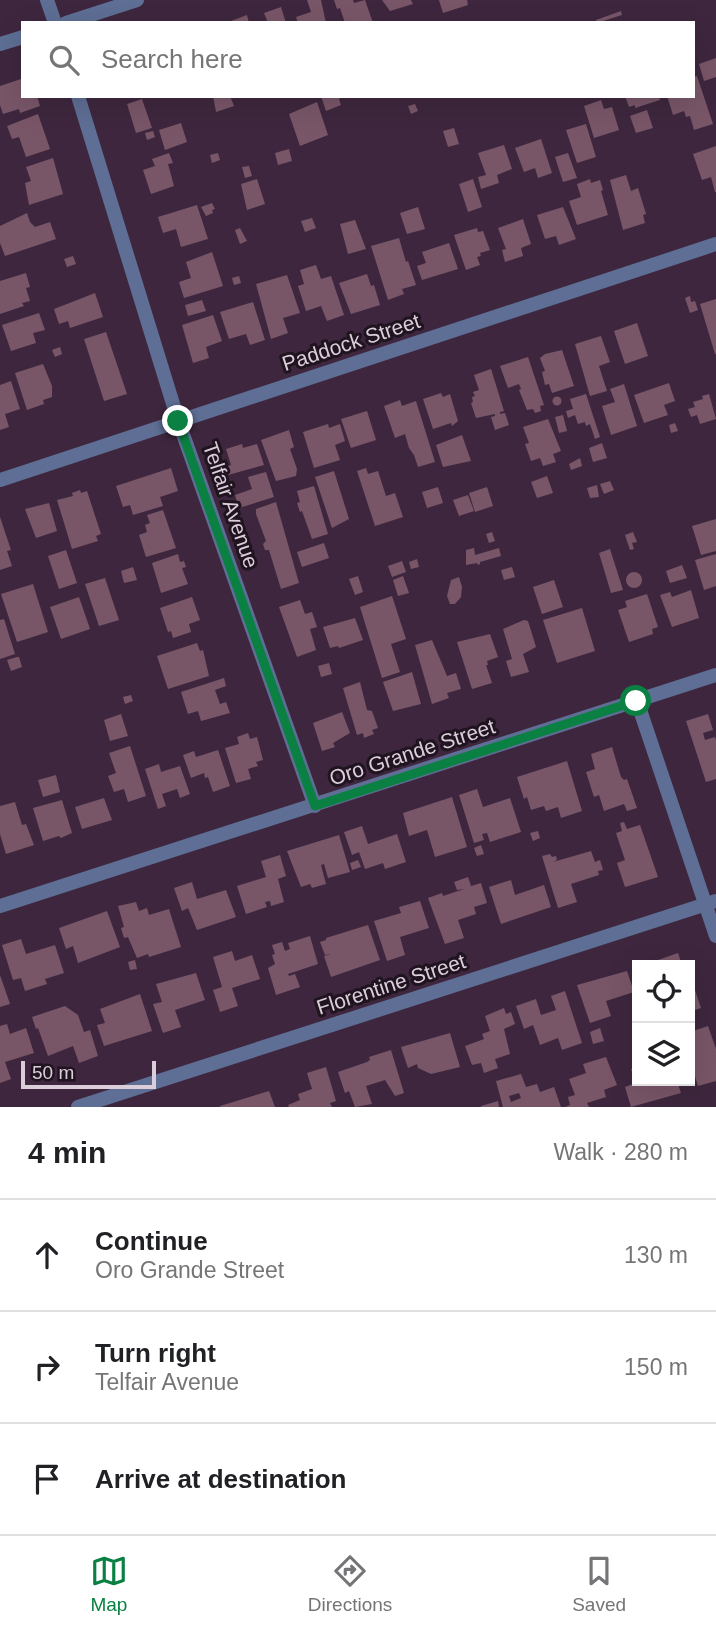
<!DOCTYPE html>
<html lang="en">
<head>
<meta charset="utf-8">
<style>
  :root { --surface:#fff; --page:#f2f2f2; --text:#202124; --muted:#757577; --line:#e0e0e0; --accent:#0b8043 }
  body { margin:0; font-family:Arial,sans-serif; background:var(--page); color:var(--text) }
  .controls { position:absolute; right:21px; bottom:21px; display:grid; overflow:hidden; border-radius:0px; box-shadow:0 7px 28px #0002 }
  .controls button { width:63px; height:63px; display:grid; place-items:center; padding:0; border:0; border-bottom:2px solid var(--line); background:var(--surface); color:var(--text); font:35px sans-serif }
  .scale { position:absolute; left:21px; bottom:18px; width:135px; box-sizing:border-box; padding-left:7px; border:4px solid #dccddb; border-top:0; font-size:19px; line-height:24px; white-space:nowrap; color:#dccddb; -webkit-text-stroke:5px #1f141f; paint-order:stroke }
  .stop { position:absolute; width:21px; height:21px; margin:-16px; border:5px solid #0b8043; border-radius:50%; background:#fff }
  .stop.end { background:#0b8043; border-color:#fff; box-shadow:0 2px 7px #0008 }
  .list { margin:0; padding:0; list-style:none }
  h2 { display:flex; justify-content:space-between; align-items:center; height:91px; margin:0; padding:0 28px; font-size:30px }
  h2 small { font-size:23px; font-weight:400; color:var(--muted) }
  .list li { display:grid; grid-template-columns:46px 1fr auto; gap:21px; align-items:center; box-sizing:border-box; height:112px; padding:0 28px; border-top:2px solid var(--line) }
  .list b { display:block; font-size:26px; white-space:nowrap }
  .list p { margin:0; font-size:23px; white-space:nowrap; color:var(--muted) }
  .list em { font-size:23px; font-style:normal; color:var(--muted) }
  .icon { flex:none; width:38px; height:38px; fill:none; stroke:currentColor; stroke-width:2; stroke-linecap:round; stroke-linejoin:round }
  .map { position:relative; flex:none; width:716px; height:1107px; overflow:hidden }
  .search { position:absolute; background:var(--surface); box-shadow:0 7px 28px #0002; left:21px; right:21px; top:21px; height:77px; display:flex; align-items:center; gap:18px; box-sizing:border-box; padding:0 24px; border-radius:0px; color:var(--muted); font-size:26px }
  .sheet { height:427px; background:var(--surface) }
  nav { display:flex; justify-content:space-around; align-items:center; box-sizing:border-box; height:98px; border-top:2px solid var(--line); background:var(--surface); font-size:19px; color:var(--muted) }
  nav a { display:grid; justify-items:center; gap:4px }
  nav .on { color:var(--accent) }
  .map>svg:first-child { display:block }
  .building { fill:#785668; fill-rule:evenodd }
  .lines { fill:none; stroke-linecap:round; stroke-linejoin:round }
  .minor { stroke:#5e6e94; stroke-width:14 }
  .tertiary { stroke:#5e6e94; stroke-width:14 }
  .route { stroke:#0b8043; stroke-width:9 }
  .labels { text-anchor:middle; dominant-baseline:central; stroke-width:6; stroke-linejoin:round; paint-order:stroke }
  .street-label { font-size:21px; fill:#dccddb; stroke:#1f141f }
</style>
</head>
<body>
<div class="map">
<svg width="716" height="1107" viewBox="0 0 716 1107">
  <rect width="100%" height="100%" fill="#3e273e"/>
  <path class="building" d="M 307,0 L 321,0 L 326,23 L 298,23 L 296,17 L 311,12 Z
    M 334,0 L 353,0 L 354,3 L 365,0 L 373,23 L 345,23 L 340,8 L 337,9 Z
    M 382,0 L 411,0 L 413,4 L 390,11 Z
    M 439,0 L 467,0 L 468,5 L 443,13 Z
    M 281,7 L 286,23 L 268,23 L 264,13 Z
    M 621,11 L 622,15 L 603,21 L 604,23 L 597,23 L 596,20 Z
    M 247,15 L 249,23 L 232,23 L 231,21 Z
    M 716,58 L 716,77 L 704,81 L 699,64 Z
    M 697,76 L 713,124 L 694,130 L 690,116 L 686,117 L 684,111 L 673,115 L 667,96 L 693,96 L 693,77 Z
    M 21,79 L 23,96 L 37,96 L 40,106 L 20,113 L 19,109 L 3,114 L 0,105 L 0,86 Z
    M 213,96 L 230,96 L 234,106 L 216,112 Z
    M 321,96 L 345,96 L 339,99 L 341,105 L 326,111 Z
    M 625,96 L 659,96 L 660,100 L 635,108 L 635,105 L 629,107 Z
    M 142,99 L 152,128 L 136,133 L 127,104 Z
    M 601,100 L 604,109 L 612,107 L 619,130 L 594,138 L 584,106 Z
    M 317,102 L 328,135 L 300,146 L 289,114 Z
    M 415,104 L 418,111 L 411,114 L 408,106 Z
    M 647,110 L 653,128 L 636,133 L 630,116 Z
    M 38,114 L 50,149 L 26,157 L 19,137 L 12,139 L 7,126 Z
    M 181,123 L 187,142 L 165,150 L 159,130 Z
    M 586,124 L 596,157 L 577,163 L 566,130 Z
    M 454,128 L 459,144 L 448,147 L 443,131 Z
    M 153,131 L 155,137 L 147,140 L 145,133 Z
    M 541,139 L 552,173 L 538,178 L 535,168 L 524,172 L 515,148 Z
    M 504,145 L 512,169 L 497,175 L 499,183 L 481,189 L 478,177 L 486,175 L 478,153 Z
    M 716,146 L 716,192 L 715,192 L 711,177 L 702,180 L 693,154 Z
    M 289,149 L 292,161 L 278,165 L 275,153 Z
    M 169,153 L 173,163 L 168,164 L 174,186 L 151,194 L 143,170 L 155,166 L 152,159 Z
    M 218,153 L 220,160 L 212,163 L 210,155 Z
    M 568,153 L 577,178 L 563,182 L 555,157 Z
    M 53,158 L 63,194 L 29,205 L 25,183 L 31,181 L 26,167 Z
    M 249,166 L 252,176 L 245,178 L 242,167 Z
    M 626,175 L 631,191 L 638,188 L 646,214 L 643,215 L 645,223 L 623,230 L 610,180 Z
    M 257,179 L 265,204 L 247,210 L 241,184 Z
    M 473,179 L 482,207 L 468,212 L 459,184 Z
    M 590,179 L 591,183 L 600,180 L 603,190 L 601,191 L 608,215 L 577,225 L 569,201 L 581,197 L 577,184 Z
    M 212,203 L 215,209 L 212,210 L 213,213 L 206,216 L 201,207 Z
    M 197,205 L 208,239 L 181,247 L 176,229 L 163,233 L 158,217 Z
    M 418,207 L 425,229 L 407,234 L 400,213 Z
    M 563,207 L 576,239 L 559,245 L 556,236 L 545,239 L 537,215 Z
    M 27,213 L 30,222 L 35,227 L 50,222 L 56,239 L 5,256 L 0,243 L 0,226 Z
    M 312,218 L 316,228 L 305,232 L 301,221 Z
    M 523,219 L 531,244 L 521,248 L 523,256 L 505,262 L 502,250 L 506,249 L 498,228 Z
    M 355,220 L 366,249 L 348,254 L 340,224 Z
    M 240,228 L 247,241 L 240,244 L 235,230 Z
    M 477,228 L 478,232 L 483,231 L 490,250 L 480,253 L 481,256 L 477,257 L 480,265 L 466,270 L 454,235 Z
    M 399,238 L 406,262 L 408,261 L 416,285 L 402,289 L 404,294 L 388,300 L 371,246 Z
    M 449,243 L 458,269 L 422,280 L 417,266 L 426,263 L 422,252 Z
    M 212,252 L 223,286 L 184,298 L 179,282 L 191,278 L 186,262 Z
    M 73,256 L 76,264 L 67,267 L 64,259 Z
    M 316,265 L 321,279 L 331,276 L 344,315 L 327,321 L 321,306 L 306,311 L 298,286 L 304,284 L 300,270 Z
    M 26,273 L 30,287 L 26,288 L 30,301 L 22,303 L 24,306 L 0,314 L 0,281 Z
    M 367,274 L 371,286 L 374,285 L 380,305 L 351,314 L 339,283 Z
    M 287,275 L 300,313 L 283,318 L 288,333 L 271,339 L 256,284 Z
    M 239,276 L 241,283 L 234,285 L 232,278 Z
    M 95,293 L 103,317 L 70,328 L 68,321 L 59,324 L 54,309 Z
    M 690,296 L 691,302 L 695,301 L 698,310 L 690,313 L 685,298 Z
    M 716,299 L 716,354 L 715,354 L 700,304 Z
    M 202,300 L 206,311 L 188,316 L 185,305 Z
    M 253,302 L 265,340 L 250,345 L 246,334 L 229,339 L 220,312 Z
    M 39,313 L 45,330 L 33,333 L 36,343 L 11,351 L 2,325 Z
    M 213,315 L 222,341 L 206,347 L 209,358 L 193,363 L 182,325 Z
    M 637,323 L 648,356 L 625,364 L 614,331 Z
    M 106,332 L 127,394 L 104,401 L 84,339 Z
    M 601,336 L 610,362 L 599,366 L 607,391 L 590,396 L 575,344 Z
    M 60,347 L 62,354 L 55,357 L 52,350 Z
    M 562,350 L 574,386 L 552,393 L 549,384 L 545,385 L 542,372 L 545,371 L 540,358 L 545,354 Z
    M 528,357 L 544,405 L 540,406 L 541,411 L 535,413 L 533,409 L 527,410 L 519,390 L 521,389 L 519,384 L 508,388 L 500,366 Z
    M 43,364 L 52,386 L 52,397 L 43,400 L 44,404 L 27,410 L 15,373 Z
    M 491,369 L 504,411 L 500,412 L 500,414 L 505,413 L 509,425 L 495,430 L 491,417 L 495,416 L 495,414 L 476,418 L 471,403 L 473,402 L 472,397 L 475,396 L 473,392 L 479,390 L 474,375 Z
    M 11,381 L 20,409 L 5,414 L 9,427 L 0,430 L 0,385 Z
    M 669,383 L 675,401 L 664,405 L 668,415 L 644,423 L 634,395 Z
    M 624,384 L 637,426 L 611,435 L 602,406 L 615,402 L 610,389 Z
    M 441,393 L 443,397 L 450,394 L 458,421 L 452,426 L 451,423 L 433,429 L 423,399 Z
    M 586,394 L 600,437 L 595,439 L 590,424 L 586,426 L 585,422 L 578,424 L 575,415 L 568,418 L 566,411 L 573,409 L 570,399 Z
    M 709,394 L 716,419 L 700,424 L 697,415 L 691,417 L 688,409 L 695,407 L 693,402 L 703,399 L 702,396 Z
    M552.5 401a4.5 4.5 0 1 1 9 0a4.5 4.5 0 1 1-9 0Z
    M 400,400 L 402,406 L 416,401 L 435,462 L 418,467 L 414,455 L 409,448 L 405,434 L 395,438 L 384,406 Z
    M 367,411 L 376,440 L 351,448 L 341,419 Z
    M 563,415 L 567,431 L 559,433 L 555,417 Z
    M 548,419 L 561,451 L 553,454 L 556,462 L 543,466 L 540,458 L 531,461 L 525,444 L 529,443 L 523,427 Z
    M 675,423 L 678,431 L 671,433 L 669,425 Z
    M 328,424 L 329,428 L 340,424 L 345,441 L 335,445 L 340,460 L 314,468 L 303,432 Z
    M 289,430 L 294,447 L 290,449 L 297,469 L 296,476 L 276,481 L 261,440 Z
    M 462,435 L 471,461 L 443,467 L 436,445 Z
    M 602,443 L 607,458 L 593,462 L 589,448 Z
    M 242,444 L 243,448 L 257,444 L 264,465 L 228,475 L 225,467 L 231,465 L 226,449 Z
    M 580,458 L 582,466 L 571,470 L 569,464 Z
    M 171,468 L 178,491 L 160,497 L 163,506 L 133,515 L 130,505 L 123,507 L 116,486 Z
    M 366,468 L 368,474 L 378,471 L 386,496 L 395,493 L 403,517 L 375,526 L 357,471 Z
    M 334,471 L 349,519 L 332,528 L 315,477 Z
    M 266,472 L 274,497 L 239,508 L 235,495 L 252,489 L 248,477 Z
    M 547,476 L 553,493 L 537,498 L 531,482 Z
    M 610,481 L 614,490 L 604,494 L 600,484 Z
    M 597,485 L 599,497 L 590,498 L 587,488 Z
    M 314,486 L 328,534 L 312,539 L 302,511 L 300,512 L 297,503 L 300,502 L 297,491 Z
    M 438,487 L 443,503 L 427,508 L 422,492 Z
    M 487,487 L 493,506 L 475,512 L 469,493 Z
    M 80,490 L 81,493 L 87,491 L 101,534 L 96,536 L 98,541 L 72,549 L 57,500 L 73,496 L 72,493 Z
    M 468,495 L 474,511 L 459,516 L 453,500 Z
    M 276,502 L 299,583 L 281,589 L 269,550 L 265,550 L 263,544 L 266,541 L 256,514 L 256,509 Z
    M 49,503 L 57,531 L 36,538 L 25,509 Z
    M 163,510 L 176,548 L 146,557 L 139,535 L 147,532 L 145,525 L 150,523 L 147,515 Z
    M 0,517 L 11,550 L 7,551 L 12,566 L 0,570 Z
    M 716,519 L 716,551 L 701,555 L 692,526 Z
    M 492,532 L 495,541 L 489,543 L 486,534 Z
    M 633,532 L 637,542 L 632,543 L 634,549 L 630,550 L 625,535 Z
    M 324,543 L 329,558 L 302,567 L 297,552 Z
    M 474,548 L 475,555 L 499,548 L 501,556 L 480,562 L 480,564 L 478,565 L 477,563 L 466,565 L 466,550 Z
    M 610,549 L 623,590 L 611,593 L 599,553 Z
    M 66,550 L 77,583 L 59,589 L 48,556 Z
    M 178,554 L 180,562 L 184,561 L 186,567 L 182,568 L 188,584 L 161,593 L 152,563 Z
    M 716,554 L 716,586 L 704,590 L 695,560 Z
    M 417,559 L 419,567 L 411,569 L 409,562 Z
    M 402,561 L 406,572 L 392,577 L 388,566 Z
    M 682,565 L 687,578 L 670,583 L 666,571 Z
    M 133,567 L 137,580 L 124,583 L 121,571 Z
    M 512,567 L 515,577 L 504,580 L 501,570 Z
    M626 580a8 8 0 1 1 16 0a8 8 0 1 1-16 0Z
    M 358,576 L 363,592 L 355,595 L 349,579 Z
    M 403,576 L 409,593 L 398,596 L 393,580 Z
    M 459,577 L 462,587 L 461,597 L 455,604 L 450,604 L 447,596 L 451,580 Z
    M 105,578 L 119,620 L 99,626 L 85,584 Z
    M 554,580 L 563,607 L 542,614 L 533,587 Z
    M 33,584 L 48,632 L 17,642 L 1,594 Z
    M 691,590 L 699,618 L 672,627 L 660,595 L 670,592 L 672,597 Z
    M 647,594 L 658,627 L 652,629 L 653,634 L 629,642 L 618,610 L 627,607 L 625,601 Z
    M 392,596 L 406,639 L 391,644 L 400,672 L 382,678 L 360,607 Z
    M 79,597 L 90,629 L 61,639 L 50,607 Z
    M 192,597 L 200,620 L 189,624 L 191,632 L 173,638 L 171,631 L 168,632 L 160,608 Z
    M 300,600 L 305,614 L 312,612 L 317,627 L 310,629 L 316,650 L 297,657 L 279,607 Z
    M 582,608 L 595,651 L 557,663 L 543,620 Z
    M 355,618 L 363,640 L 339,648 L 338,646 L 330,648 L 323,627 Z
    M 4,619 L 15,654 L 0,659 L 0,620 Z
    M 524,620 L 528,621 L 536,647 L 523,654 L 529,672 L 511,677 L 506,661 L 512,659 L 503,629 Z
    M 490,634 L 498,657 L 487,661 L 488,665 L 486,665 L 492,683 L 472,689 L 457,642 Z
    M 432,640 L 447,676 L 456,673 L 461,689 L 447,693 L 449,698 L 432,704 L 415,645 Z
    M 197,643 L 200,651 L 203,650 L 209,676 L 168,689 L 157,656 Z
    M 17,657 L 19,657 L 22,667 L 11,671 L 7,660 Z
    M 329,663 L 332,674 L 321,677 L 318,666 Z
    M 412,672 L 421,704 L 393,711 L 383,682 Z
    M 224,678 L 226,686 L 215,690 L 220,704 L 226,702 L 230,713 L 201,721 L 198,711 L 188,714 L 181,692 Z
    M 360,682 L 367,710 L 372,711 L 378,728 L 372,730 L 374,734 L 364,738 L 363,733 L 357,735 L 343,688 Z
    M 131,695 L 133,701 L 125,704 L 123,697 Z
    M 342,712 L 350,733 L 333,743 L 335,747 L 322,751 L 313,723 Z
    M 121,714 L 128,736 L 110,741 L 104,720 Z
    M 708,714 L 713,730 L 703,733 L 705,740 L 715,737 L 716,740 L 716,779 L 706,782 L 686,721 Z
    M 248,733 L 250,739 L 257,737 L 263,760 L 256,762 L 258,766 L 248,769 L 251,779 L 236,783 L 225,748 L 239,744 L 237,737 Z
    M 130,746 L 146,796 L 128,802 L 124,789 L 114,792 L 108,776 L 116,773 L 109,753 Z
    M 612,747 L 621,777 L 624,780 L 627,779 L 637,808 L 627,811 L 624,804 L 604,811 L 599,795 L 594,797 L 586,772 L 595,769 L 591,754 Z
    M 218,750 L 230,786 L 213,792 L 208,777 L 205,778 L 204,773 L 191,778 L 183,755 L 194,751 L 196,757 Z
    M 567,761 L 582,811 L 561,818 L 558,807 L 546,811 L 544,806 L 531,810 L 527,797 L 524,799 L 517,777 Z
    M 159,764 L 161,772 L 180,766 L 190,794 L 180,798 L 177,789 L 162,794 L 166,806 L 158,809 L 145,769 Z
    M 56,775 L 60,792 L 43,797 L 38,780 Z
    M 477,789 L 483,807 L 510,798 L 521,832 L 490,842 L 487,833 L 482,834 L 484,840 L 474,843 L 459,795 Z
    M 452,797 L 467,847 L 435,857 L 427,830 L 409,836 L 403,813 Z
    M 104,798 L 112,820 L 82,829 L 75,807 Z
    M 62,800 L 72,833 L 61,838 L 59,836 L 43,841 L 33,808 Z
    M 15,802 L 22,825 L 26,824 L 34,845 L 6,854 L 0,834 L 0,806 Z
    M 624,822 L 627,829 L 640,825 L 658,877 L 625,887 L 617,863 L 625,860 L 616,833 L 622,831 L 620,823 Z
    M 362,826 L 368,844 L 397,834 L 406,862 L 385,869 L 383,863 L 365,869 L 359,852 L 352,855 L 344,832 Z
    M 538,831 L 540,838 L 533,841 L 530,833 Z
    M 339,835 L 350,872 L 328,878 L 324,864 L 321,865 L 326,884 L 312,888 L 310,884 L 301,887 L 287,851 Z
    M 481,845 L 484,854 L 477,856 L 474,848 Z
    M 591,851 L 595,862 L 600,860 L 603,870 L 598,871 L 599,875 L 571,884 L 577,902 L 558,908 L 542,856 L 550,854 L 552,857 L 556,856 L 557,860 L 553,862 Z
    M 280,855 L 286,876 L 278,879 L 284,902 L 271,906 L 270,901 L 265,902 L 267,907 L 246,914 L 237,886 L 266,877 L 261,861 Z
    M 358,860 L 361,867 L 352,870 L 350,863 Z
    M 468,877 L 471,886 L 481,883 L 487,903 L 474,907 L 476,914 L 458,920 L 464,938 L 445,944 L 428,898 L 442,893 L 443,896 L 464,889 L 457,890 L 454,882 Z
    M 511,880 L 515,895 L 544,885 L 551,907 L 501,924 L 489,887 Z
    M 192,882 L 197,899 L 226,890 L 236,917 L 197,930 L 188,908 L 182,911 L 174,888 Z
    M 420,901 L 429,928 L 400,937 L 405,955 L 387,961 L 374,921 L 401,913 L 399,907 Z
    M 136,902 L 139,911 L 147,908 L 149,915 L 169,909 L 181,947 L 149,957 L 148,954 L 137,958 L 128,937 L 124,938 L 121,928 L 124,927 L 118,906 Z
    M 107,911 L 120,947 L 78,963 L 73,946 L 66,949 L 59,928 Z
    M 368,925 L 380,960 L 331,977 L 324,956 L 331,954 L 325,955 L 320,942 L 326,940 L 326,938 Z
    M 310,936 L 318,964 L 288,974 L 289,976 L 295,974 L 300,987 L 276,995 L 268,968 L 275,964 L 272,955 L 275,954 L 272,945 L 282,942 L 285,951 L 290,949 L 288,943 Z
    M 21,939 L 26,954 L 55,945 L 64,973 L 45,979 L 47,984 L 25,991 L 21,978 L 13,980 L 2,945 Z
    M 232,951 L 235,961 L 252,955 L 260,979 L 232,988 L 238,1006 L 220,1012 L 213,990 L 222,987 L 213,957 Z
    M 678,953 L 682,965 L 660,965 L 658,960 Z
    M 135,960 L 137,969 L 130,970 L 128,962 Z
    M 627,971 L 634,992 L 606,1001 L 611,1016 L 590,1023 L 577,985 Z
    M 196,973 L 205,1000 L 175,1010 L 181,1027 L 163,1033 L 153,1004 L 162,1002 L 156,984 Z
    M 0,975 L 10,1004 L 0,1007 Z
    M 693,984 L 701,1008 L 692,1011 L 690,1010 L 690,985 Z
    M 565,991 L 582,1043 L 562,1050 L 558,1038 L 540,1045 L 533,1025 L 524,1029 L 516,1006 L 536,999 L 541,1015 L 556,1010 L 551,996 Z
    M 140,994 L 152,1031 L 104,1046 L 97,1025 L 105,1023 L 100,1009 Z
    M 65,1006 L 78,1015 L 84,1032 L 90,1030 L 98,1056 L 79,1063 L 73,1046 L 48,1056 L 38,1028 L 36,1029 L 32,1017 Z
    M 504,1008 L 506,1014 L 511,1012 L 515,1024 L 504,1029 L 510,1054 L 495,1059 L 498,1068 L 484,1073 L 481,1063 L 472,1065 L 465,1046 L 484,1039 L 482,1034 L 490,1031 L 485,1016 Z
    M 7,1024 L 10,1034 L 26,1028 L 34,1053 L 5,1062 L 11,1079 L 0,1083 L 0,1026 Z
    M 708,1026 L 716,1049 L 716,1081 L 698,1086 L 694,1073 L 690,1074 L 690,1032 Z
    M 600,1028 L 604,1041 L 593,1044 L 590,1032 Z
    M 450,1033 L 460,1067 L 431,1074 L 418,1068 L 417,1064 L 408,1068 L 401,1047 Z
    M 391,1050 L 404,1093 L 395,1096 L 385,1080 L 366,1086 L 372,1104 L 355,1107 L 349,1091 L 345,1093 L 338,1072 L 367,1062 L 370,1060 L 369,1057 Z
    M 606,1057 L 617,1085 L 604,1090 L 606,1097 L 587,1103 L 589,1107 L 565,1107 L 570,1105 L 568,1097 L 575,1095 L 569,1079 L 586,1073 L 583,1064 Z
    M 326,1067 L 336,1101 L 330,1103 L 332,1107 L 289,1107 L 288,1105 L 300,1100 L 298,1094 L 312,1089 L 307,1073 Z
    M 637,1067 L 637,1081 L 677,1081 L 681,1093 L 631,1107 L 625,1087 L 636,1083 L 631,1069 Z
    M 521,1074 L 526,1087 L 537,1084 L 540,1092 L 554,1087 L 561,1107 L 503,1107 L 496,1081 ZM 519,1093 L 521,1098 L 511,1102 L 509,1096 Z
    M 269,1091 L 275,1107 L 220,1107 L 220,1106 Z
    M 498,1101 L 499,1107 L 481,1107 L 481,1106 Z"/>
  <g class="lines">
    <path class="minor" d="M 47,0 L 55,23
      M 78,96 L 178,420 L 315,806
      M 0,480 L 716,244
      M 637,701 L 716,936
      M 0,906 L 716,675
      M 78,1107 L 716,901"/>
    <path class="tertiary" d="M 66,23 L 137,0
      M 0,44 L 23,37"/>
  </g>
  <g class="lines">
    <path class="route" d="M 178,421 L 315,806 L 636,701"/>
  </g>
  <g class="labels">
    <g class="street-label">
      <text transform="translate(351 342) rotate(-18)">Paddock Street</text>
      <text transform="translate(231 505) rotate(71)">Telfair Avenue</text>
      <text transform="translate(412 752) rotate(-18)">Oro Grande Street</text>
      <text transform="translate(391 984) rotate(-18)">Florentine Street</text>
    </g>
  </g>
</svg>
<div class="controls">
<button><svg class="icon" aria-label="locate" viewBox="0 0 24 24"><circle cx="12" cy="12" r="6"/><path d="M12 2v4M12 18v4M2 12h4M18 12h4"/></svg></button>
<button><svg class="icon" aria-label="layers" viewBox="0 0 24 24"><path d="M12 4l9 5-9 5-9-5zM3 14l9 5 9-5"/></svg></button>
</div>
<div class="scale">50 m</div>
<div class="stop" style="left:636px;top:701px"></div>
<div class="stop end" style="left:178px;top:421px"></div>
<div class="search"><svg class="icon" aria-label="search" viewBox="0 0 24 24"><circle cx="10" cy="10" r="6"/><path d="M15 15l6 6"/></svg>Search here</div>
</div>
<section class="sheet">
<h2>4 min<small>Walk · 280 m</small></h2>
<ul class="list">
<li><svg class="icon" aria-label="ahead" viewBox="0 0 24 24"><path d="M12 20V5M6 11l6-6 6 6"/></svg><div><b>Continue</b><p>Oro Grande Street</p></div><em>130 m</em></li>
<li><svg class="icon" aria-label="right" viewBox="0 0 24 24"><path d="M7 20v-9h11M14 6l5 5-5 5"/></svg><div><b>Turn right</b><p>Telfair Avenue</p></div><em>150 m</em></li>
<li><svg class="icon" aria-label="arrive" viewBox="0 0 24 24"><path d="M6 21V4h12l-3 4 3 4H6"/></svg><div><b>Arrive at destination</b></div></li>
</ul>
</section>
<nav>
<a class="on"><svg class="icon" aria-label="map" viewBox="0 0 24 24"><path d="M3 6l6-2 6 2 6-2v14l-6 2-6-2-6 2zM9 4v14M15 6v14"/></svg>Map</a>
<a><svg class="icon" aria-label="directions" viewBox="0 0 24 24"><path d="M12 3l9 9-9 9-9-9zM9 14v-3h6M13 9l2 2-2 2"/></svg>Directions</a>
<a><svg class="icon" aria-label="saved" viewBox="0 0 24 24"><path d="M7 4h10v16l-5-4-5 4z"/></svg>Saved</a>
</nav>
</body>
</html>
